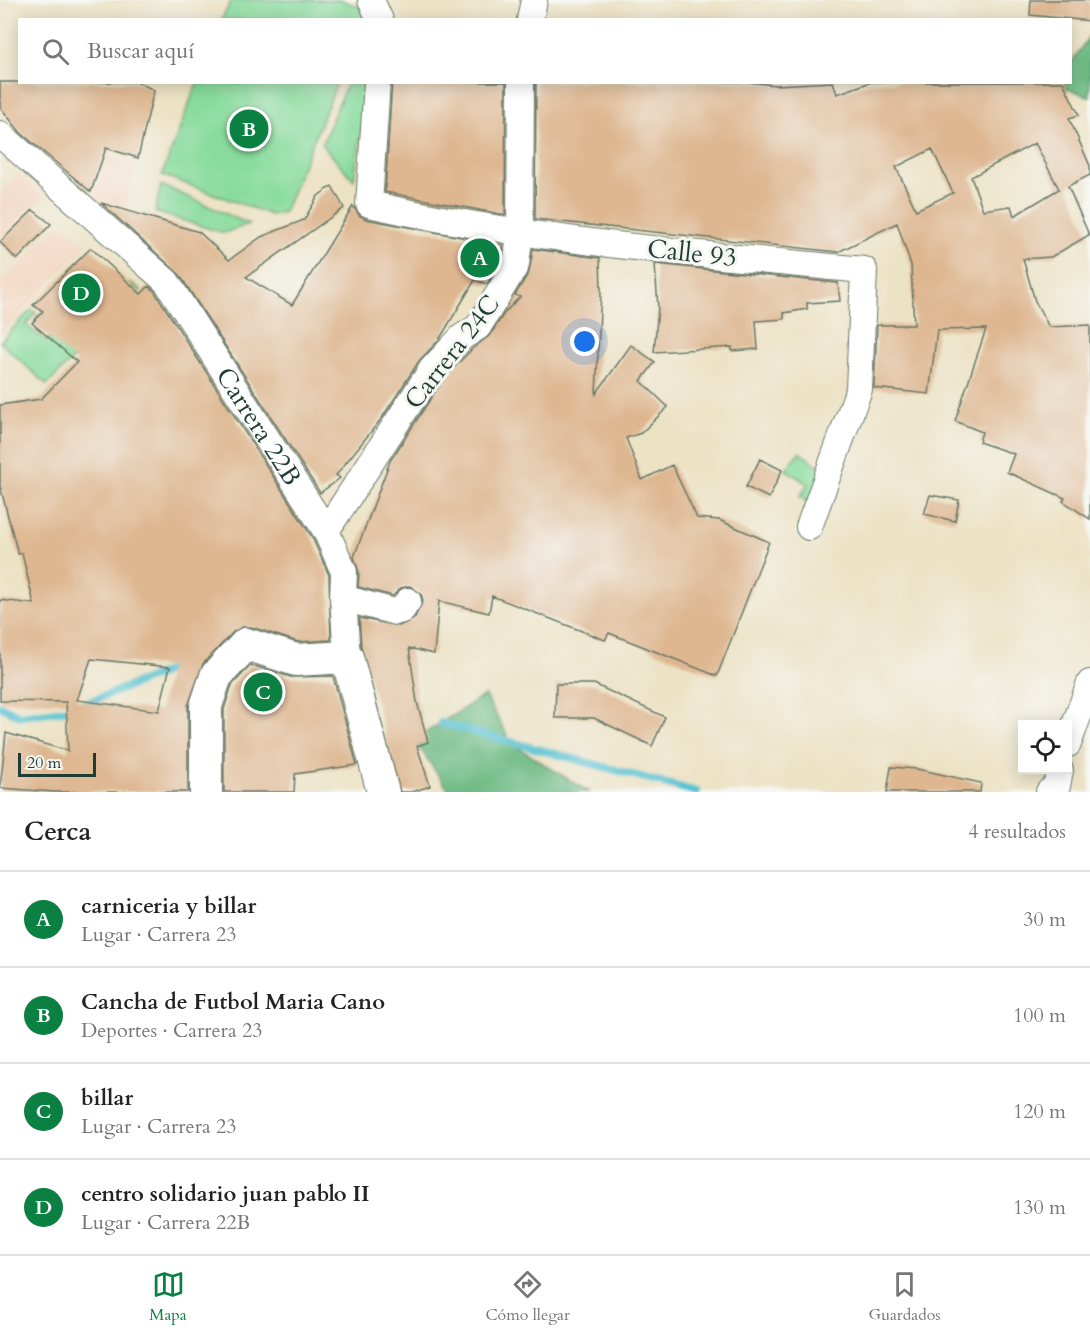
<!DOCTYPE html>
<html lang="es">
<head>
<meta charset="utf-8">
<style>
  :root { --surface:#fff; --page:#f2f2f2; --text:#222; --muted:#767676; --line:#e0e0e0; --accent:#0b8043 }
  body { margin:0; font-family:Cardo,serif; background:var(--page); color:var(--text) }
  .controls { position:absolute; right:18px; bottom:18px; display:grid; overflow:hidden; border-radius:0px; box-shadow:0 3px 15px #0003 }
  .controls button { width:54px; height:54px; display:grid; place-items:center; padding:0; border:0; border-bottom:2px solid var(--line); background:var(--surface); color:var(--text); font:30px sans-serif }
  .scale { position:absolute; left:18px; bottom:15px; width:78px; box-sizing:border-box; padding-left:6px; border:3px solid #1f3d34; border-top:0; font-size:16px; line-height:21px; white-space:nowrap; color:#1f3d34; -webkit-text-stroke:4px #f6f6f2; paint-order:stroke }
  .you { position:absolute; left:585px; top:342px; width:21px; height:21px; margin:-15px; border:4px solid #fff; border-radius:50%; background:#1a73e8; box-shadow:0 0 0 9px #1a73e833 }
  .badge { display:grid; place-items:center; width:39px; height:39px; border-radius:50%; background:var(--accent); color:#fff; font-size:20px; font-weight:700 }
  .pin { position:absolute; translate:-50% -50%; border:3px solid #fff; box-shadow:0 2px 6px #0006 }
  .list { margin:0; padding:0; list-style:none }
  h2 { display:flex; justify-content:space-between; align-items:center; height:78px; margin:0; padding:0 24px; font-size:26px }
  h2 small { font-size:20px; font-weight:400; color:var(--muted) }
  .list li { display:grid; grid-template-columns:39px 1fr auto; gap:18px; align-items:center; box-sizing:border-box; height:96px; padding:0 24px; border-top:2px solid var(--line) }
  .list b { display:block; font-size:22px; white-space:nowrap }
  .list p { margin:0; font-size:20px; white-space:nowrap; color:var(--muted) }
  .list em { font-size:20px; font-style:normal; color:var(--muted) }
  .icon { flex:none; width:33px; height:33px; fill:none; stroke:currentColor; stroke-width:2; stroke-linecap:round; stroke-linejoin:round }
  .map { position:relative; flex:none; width:1090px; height:792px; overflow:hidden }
  .search { position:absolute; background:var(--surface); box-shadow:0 3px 15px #0003; left:18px; right:18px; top:18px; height:66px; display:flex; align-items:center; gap:15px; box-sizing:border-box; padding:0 21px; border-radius:0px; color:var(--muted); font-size:22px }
  .sheet { height:462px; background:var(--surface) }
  nav { display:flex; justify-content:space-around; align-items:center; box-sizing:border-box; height:84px; border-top:2px solid var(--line); background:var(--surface); font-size:16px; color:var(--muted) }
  nav a { display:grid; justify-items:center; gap:3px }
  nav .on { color:var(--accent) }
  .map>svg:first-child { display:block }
  .built { fill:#f3d4be }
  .green { fill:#88db9c; stroke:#548c68; stroke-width:1.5 }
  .forest { fill:#6ebb84; stroke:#467c5c; stroke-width:1.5 }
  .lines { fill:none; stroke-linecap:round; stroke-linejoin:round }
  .stream { stroke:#56c2d1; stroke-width:8 }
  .building { fill:#deb791; fill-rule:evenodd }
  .minor-casing { stroke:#677766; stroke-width:28 }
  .tertiary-casing { stroke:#677766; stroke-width:34 }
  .minor { stroke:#fff; stroke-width:26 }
  .tertiary { stroke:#fff; stroke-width:32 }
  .labels { text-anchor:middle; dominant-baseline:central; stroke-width:6; stroke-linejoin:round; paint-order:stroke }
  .street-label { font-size:26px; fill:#1f3d34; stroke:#f6f6f2 }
</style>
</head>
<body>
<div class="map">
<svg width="1090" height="792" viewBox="0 0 1090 792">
  <rect width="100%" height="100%" fill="#f6f6f2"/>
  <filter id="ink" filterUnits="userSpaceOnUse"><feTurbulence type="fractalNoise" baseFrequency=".0167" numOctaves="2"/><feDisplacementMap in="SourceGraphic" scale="12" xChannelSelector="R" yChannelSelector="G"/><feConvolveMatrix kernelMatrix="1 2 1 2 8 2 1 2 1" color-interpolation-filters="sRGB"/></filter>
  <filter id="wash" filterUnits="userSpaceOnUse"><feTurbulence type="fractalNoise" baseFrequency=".008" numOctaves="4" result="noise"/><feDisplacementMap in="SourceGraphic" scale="24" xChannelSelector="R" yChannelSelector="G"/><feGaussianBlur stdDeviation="1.35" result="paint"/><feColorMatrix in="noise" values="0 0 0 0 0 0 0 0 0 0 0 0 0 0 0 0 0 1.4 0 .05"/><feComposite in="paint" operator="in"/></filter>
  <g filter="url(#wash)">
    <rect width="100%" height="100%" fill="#ece2c4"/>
    <path class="built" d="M 106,154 L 136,165 L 124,210 L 93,200 Z
      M 19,175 L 42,197 L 0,237 L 0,193 Z
      M 59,224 L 87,244 L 0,335 L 0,283 Z"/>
    <path class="green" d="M 232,0 L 342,0 L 367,10 L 363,19 L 221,20 Z
      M 197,83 L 337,83 L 284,212 L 271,215 L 162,175 Z
      M 347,83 L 368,83 L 354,180 L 322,145 Z
      M 161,185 L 249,224 L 224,233 L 155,212 Z
      M 130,283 L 141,290 L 47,385 L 0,342 L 31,310 L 36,313 L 26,325 L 47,341 L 64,328 L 81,340 Z
      M 799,452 L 834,476 L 813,506 L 800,497 L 808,484 L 786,470 Z"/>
    <path class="forest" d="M 1090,35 L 1090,97 L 1056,84 L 1070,82 L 1071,63 Z
      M 485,695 L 512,744 L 589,792 L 450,792 L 414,740 Z"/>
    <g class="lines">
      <path class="stream" d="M 0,706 L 20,716 L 71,709 L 176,668
        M 441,723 L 697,792"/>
    </g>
    <g id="blocks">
      <path class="building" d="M 1031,0 L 1090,0 L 1090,21 L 1030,15 Z
        M 0,82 L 137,82 L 154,90 L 138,158 L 106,148 L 91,192 L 21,133 L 0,107 Z
        M 392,82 L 506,82 L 505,215 L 385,192 Z
        M 536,82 L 748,82 L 776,85 L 833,82 L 837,94 L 871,82 L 1063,82 L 1079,115 L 1069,118 L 1090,166 L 1090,175 L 1068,186 L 1089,235 L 1051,257 L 1023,259 L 1035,301 L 1049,327 L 1090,325 L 1090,519 L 1063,501 L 1065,498 L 1007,472 L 1014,454 L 979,442 L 982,432 L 955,421 L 986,329 L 937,330 L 929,394 L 874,388 L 877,325 L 914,325 L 911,265 L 897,223 L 838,252 L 535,219 ZM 1035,143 L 1059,189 L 1014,216 L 1011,206 L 983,210 L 971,177 ZM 932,149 L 953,193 L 916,210 L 896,167 Z
        M 332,186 L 344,208 L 246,277 L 292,305 L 353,206 L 359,215 L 366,219 L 503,245 L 502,260 L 487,284 L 475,280 L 439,340 L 419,361 L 382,418 L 336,475 L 340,478 L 320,493 L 179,274 L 101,203 L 199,232 L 229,260 L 261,237 L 304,220 L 318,196 Z
        M 33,210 L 51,224 L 17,260 L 0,242 Z
        M 91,248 L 141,294 L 149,286 L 155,292 L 312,537 L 329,575 L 331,640 L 298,642 L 251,627 L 242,627 L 233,632 L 203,664 L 188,706 L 188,792 L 54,792 L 0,788 L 6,733 L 68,751 L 66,702 L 0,701 L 0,600 L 34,604 L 22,553 L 18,554 L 0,486 L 0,405 L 41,399 L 77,362 L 32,323 L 43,311 L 33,305 ZM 91,659 L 170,667 L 159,711 L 77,700 Z
        M 533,249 L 600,258 L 601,291 L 596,394 L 631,345 L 655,362 L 641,381 L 668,407 L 641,433 L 626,438 L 642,480 L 672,465 L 697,518 L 719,520 L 769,542 L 717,676 L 609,633 L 605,640 L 492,596 L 489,613 L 439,601 L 434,654 L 409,648 L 417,702 L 428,742 L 417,746 L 430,786 L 412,792 L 400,792 L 361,646 L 359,618 L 399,626 L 414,619 L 423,601 L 421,594 L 410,586 L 401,588 L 393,596 L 358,587 L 359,572 L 354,557 L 390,461 L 444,378 L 472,349 L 490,335 L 505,312 L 520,297 L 515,295 L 529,272 Z
        M 655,264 L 838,283 L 840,301 L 807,303 L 807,309 L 784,313 L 784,319 L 756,321 L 758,349 L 732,351 L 732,347 L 654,352 L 658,308 Z
        M 760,459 L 782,470 L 769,498 L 746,487 Z
        M 930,495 L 959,500 L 955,521 L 924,514 Z
        M 251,665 L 291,677 L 333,676 L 357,765 L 295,774 L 294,792 L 224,792 L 224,709 L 232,685 Z
        M 556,684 L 594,684 L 665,717 L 652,746 L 594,718 L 555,718 Z
        M 891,767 L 917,769 L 981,783 L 980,792 L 887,792 Z"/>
    </g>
  </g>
  <g filter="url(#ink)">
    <use href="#blocks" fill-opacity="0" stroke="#677766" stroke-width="1.5"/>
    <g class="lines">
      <g class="minor-casing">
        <g id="minor">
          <path d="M 371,0 L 380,20"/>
          <path d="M 530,20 L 534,0"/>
          <path d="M 377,82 L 369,204 C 531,241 698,254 864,270 L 859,389 L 809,527"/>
          <path id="s1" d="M 0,134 L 167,282 L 326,531 L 344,572 L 343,598 L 347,657"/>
          <path d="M 326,531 L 432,369 L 462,337 L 478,327 L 516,265 L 520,233 L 521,82"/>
          <path d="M 343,598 L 395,612 L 402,610 L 408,601"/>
          <path d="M 1068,744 L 1090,683"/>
          <path d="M 1049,792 L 1057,786 L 1060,770"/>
        </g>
      </g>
      <g class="tertiary-casing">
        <path id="tertiary" d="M 206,792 L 206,706 L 216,676 L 246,644 L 296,660 L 347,657 L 383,792"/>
      </g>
      <use href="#minor" class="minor"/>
      <use href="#tertiary" class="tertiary"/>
    </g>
  </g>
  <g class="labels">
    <g class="street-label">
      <text transform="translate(692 253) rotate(6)">Calle 93</text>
      <text transform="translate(452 352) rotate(-52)">Carrera 24C</text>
      <text stroke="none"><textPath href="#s1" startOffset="394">Carrera 22B</textPath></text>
    </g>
  </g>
</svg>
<div class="controls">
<button><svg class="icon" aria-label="locate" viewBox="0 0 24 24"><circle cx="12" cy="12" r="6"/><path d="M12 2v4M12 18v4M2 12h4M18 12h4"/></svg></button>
</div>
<div class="scale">20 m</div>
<div class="you"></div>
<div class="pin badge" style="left:480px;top:258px">A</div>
<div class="pin badge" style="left:249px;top:129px">B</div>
<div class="pin badge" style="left:263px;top:692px">C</div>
<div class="pin badge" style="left:81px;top:293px">D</div>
<div class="search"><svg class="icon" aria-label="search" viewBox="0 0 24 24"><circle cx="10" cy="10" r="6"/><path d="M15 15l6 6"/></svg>Buscar aquí</div>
</div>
<section class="sheet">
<h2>Cerca<small>4 resultados</small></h2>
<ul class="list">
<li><span class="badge">A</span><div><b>carniceria y billar</b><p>Lugar · Carrera 23</p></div><em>30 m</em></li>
<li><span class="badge">B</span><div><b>Cancha de Futbol Maria Cano</b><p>Deportes · Carrera 23</p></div><em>100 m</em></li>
<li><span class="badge">C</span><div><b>billar</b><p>Lugar · Carrera 23</p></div><em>120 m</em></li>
<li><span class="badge">D</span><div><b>centro solidario juan pablo II</b><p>Lugar · Carrera 22B</p></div><em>130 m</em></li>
</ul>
</section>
<nav>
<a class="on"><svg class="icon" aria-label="map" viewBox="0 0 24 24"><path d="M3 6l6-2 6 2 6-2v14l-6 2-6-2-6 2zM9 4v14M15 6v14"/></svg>Mapa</a>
<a><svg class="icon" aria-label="directions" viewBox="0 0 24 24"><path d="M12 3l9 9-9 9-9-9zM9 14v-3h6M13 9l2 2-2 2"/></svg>Cómo llegar</a>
<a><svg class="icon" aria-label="saved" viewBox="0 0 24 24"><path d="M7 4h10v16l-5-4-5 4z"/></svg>Guardados</a>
</nav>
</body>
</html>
